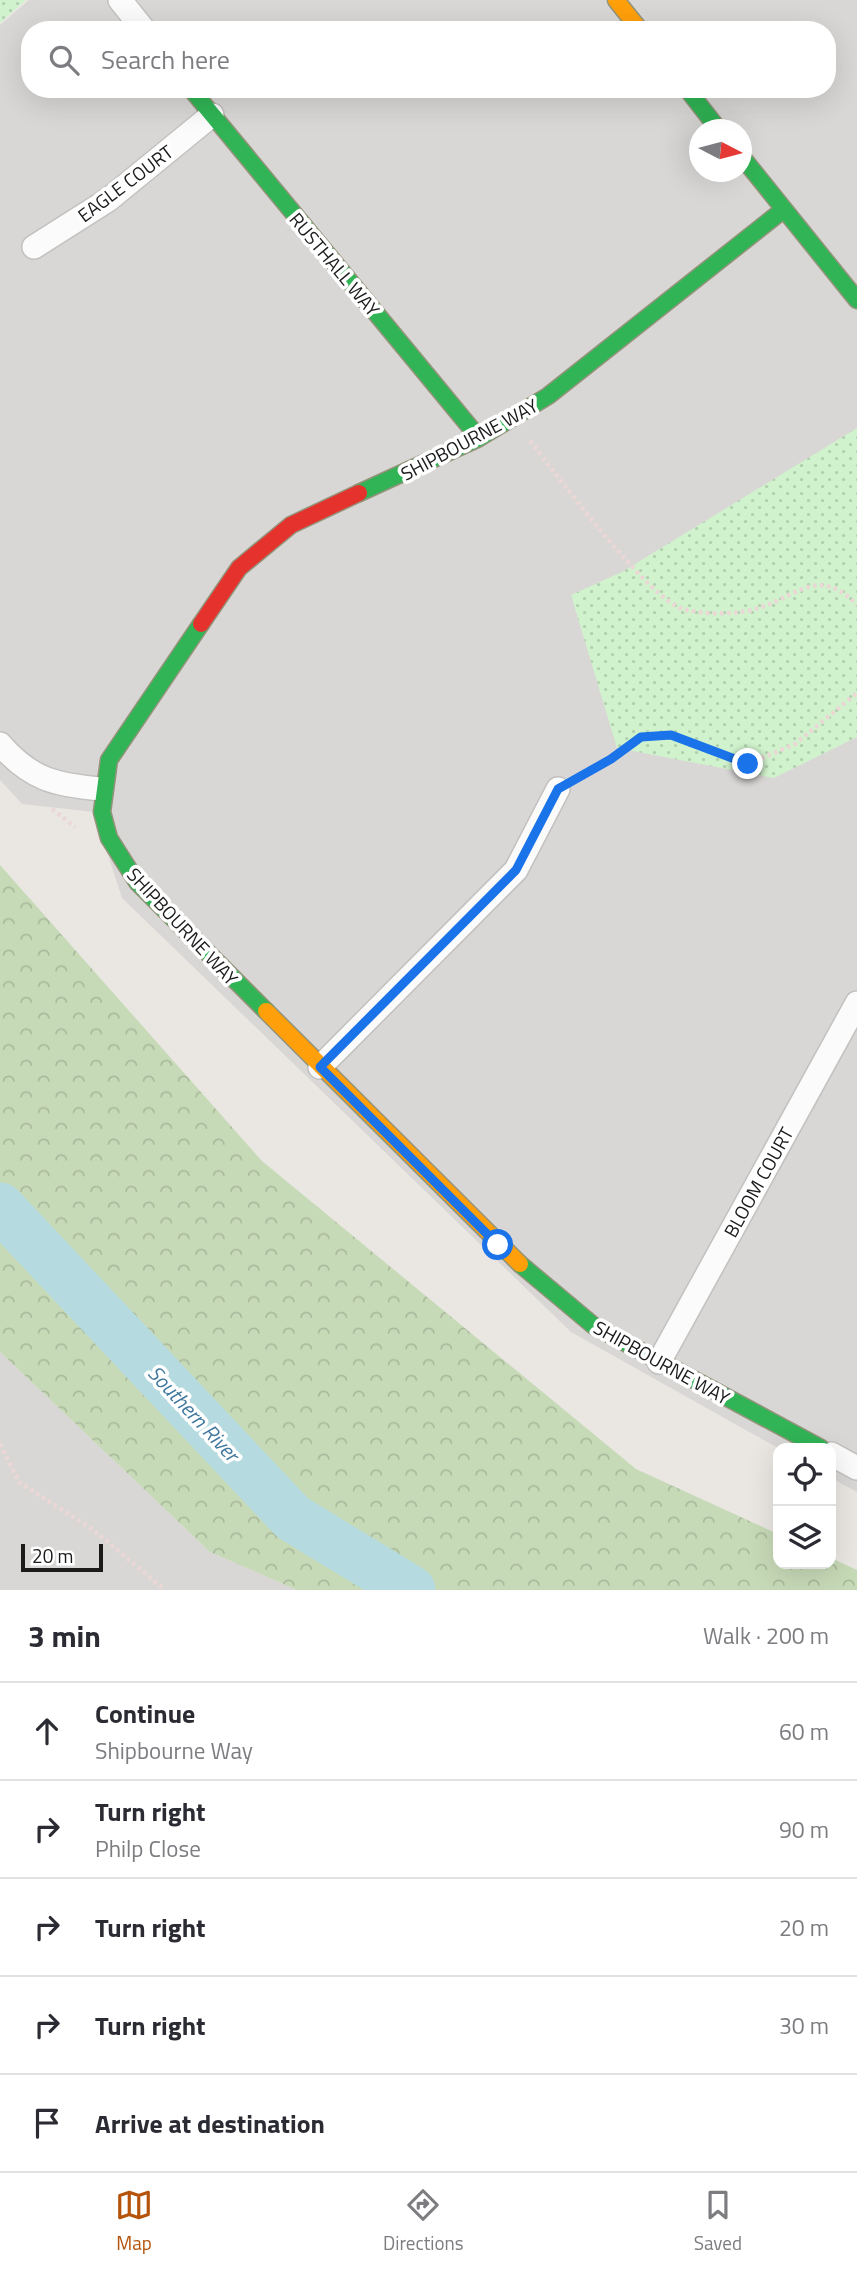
<!DOCTYPE html>
<html lang="en">
<head>
<meta charset="utf-8">
<style>
  :root { --surface:#fff; --page:#f2f2f3; --text:#2b2b33; --muted:#7c7c81; --line:#e1e1e2; --accent:#b45309 }
  body { margin:0; font-family:"Titillium Web",sans-serif; background:var(--page); color:var(--text) }
  .controls { position:absolute; right:21px; bottom:21px; display:grid; overflow:hidden; border-radius:14px; box-shadow:0 7px 28px #0002 }
  .controls button { width:63px; height:63px; display:grid; place-items:center; padding:0; border:0; border-bottom:2px solid var(--line); background:var(--surface); color:var(--text); font:35px sans-serif }
  .compass { position:absolute; left:689px; top:119px; width:63px; height:63px; border-radius:50%; background:var(--surface); box-shadow:0 7px 28px #0002; rotate:96deg }
  .scale { position:absolute; left:21px; bottom:18px; width:82px; box-sizing:border-box; padding-left:7px; border:4px solid #1b1b1b; border-top:0; font-size:19px; line-height:24px; white-space:nowrap; color:#1b1b1b; -webkit-text-stroke:5px #fff; paint-order:stroke }
  .stop { position:absolute; width:21px; height:21px; margin:-16px; border:5px solid #1a73e8; border-radius:50%; background:#fff }
  .stop.end { background:#1a73e8; border-color:#fff; box-shadow:0 2px 7px #0008 }
  .list { margin:0; padding:0; list-style:none }
  h2 { display:flex; justify-content:space-between; align-items:center; height:91px; margin:0; padding:0 28px; font-size:30px }
  h2 small { font-size:23px; font-weight:400; color:var(--muted) }
  .list li { display:grid; grid-template-columns:46px 1fr auto; gap:21px; align-items:center; box-sizing:border-box; height:98px; padding:0 28px; border-top:2px solid var(--line) }
  .list b { display:block; font-size:26px; white-space:nowrap }
  .list p { margin:0; font-size:23px; white-space:nowrap; color:var(--muted) }
  .list em { font-size:23px; font-style:normal; color:var(--muted) }
  .icon { flex:none; width:38px; height:38px; fill:none; stroke:currentColor; stroke-width:2; stroke-linecap:round; stroke-linejoin:round }
  .map { position:relative; flex:none; width:857px; height:1590px; overflow:hidden }
  .search { position:absolute; background:var(--surface); box-shadow:0 7px 28px #0002; left:21px; right:21px; top:21px; height:77px; display:flex; align-items:center; gap:18px; box-sizing:border-box; padding:0 24px; border-radius:28px; color:var(--muted); font-size:26px }
  .sheet { height:581px; background:var(--surface) }
  nav { display:flex; justify-content:space-around; align-items:center; box-sizing:border-box; height:98px; border-top:2px solid var(--line); background:var(--surface); font-size:19px; color:var(--muted) }
  nav a { display:grid; justify-items:center; gap:4px }
  nav .on { color:var(--accent) }
  .map>svg:first-child { display:block }
  .residential { fill:#d9d7d5; fill-rule:evenodd }
  .forest { fill:url(#forest-crowns) }
  .park { fill:url(#park-dots) }
  .lines { fill:none; stroke-linecap:round; stroke-linejoin:round }
  .river { stroke:#b5dbe0; stroke-width:49 }
  .street-casing { stroke:#c2c1bf; stroke-width:26 }
  .fast-casing { stroke:#94937b; stroke-width:19 }
  .slow-casing { stroke:#94937b; stroke-width:19 }
  .jam-casing { stroke:#94937b; stroke-width:19 }
  .path { stroke:#ead7d6; stroke-width:4.5; stroke-dasharray:3.5 3.5; stroke-linecap:butt }
  .street { stroke:#fcfbfb; stroke-width:23 }
  .fast { stroke:#30b455; stroke-width:16 }
  .slow { stroke:#ff9f0a; stroke-width:16 }
  .jam { stroke:#e5322d; stroke-width:16 }
  .route { stroke:#1a73e8; stroke-width:9 }
  .labels { text-anchor:middle; dominant-baseline:central; stroke-width:7; stroke-linejoin:round; paint-order:stroke }
  .street-label { font-size:19px; fill:#1b1b1b; stroke:#fff }
  .water-label { font-size:21px; font-style:italic; fill:#40789e; stroke:#fff }
</style>
</head>
<body>
<div class="map">
<svg width="857" height="1590" viewBox="0 0 857 1590">
  <defs>
    <pattern id="forest-crowns" width="20" height="18" patternUnits="userSpaceOnUse" patternTransform="scale(1.75)"><rect width="20" height="18" fill="#c7dab7"/><path d="M2 6a3 3 0 1 1 6 0M12 15a3 3 0 1 1 6 0" fill="none" stroke="#aaba9d"/></pattern>
    <pattern id="park-dots" width="8" height="8" patternUnits="userSpaceOnUse" patternTransform="scale(1.75)"><rect width="8" height="8" fill="#d0f2cc"/><path d="M2 2h.1M6 6h.1" fill="none" stroke="#b2cfaf" stroke-width="1.8" stroke-linecap="round"/></pattern>
  </defs>
  <rect width="100%" height="100%" fill="#eae7e3"/>
  <path class="residential" d="M 29,0 L 857,0 L 857,1492 L 831,1478 L 831,1448 L 778,1448 L 571,1332 L 122,898 L 94,812 L 22,804 L 0,780 L 0,25 ZM 30,30 L 827,30 L 827,89 L 30,89 ZM 700,130 L 742,130 L 742,172 L 700,172 Z
    M 0,1352 L 210,1552 L 297,1590 L 0,1590 Z"/>
  <path class="forest" d="M 0,865 L 262,1161 L 636,1469 L 778,1534 L 778,1564 L 831,1564 L 831,1558 L 857,1570 L 857,1590 L 297,1590 L 210,1552 L 0,1352 Z"/>
  <path class="park" d="M 0,0 L 26,0 L 0,23 Z
    M 857,428 L 857,737 L 774,778 L 617,748 L 571,595 L 622,572 Z"/>
  <g class="lines">
    <path class="river" d="M 0,1207 L 293,1518 L 411,1590"/>
    <g class="street-casing">
      <path id="street" d="M 120,0 L 144,30
        M 34,247 L 108,200 L 212,115
        M 0,744 C 31,780 56,785 101,789
        M 320,1067 L 516,870 L 558,789
        M 659,1362 L 857,1003
        M 831,1454 L 857,1468"/>
    </g>
    <g class="fast-casing">
      <path id="fast" d="M 191,89 L 479,438
        M 687,89 L 719,130
        M 742,157 L 857,300
        M 359,493 L 479,438 L 548,396 L 783,210
        M 201,624 L 109,760 L 102,812 L 109,838 L 137,882 L 266,1011
        M 520,1264 L 594,1326 L 821,1448"/>
    </g>
    <g class="slow-casing">
      <path id="slow" d="M 616,0 L 640,30
        M 266,1011 L 520,1264"/>
    </g>
    <g class="jam-casing">
      <path id="jam" d="M 201,624 L 239,568 L 291,525 L 359,493"/>
    </g>
    <path class="path" d="M 530,441 C 557,475 648,599 683,609 C 707,615 739,615 762,607 C 801,593 820,567 857,605
      M 577,778 L 611,759 L 641,737 L 671,735 L 748,764 L 795,744 L 857,693
      M 52,809 L 75,827
      M 0,1444 L 19,1482 L 92,1529 L 165,1590"/>
    <use href="#street" class="street"/>
    <use href="#fast" class="fast"/>
    <use href="#slow" class="slow"/>
    <use href="#jam" class="jam"/>
  </g>
  <g class="lines">
    <path class="route" d="M 498,1245 L 320,1067 L 516,870 L 558,789 L 611,759 L 641,737 L 671,735 L 748,764"/>
  </g>
  <g class="labels">
    <g class="street-label">
      <text transform="translate(125 183) rotate(-37)">EAGLE COURT</text>
      <text transform="translate(335 264) rotate(50)">RUSTHALL WAY</text>
      <text transform="translate(469 439) rotate(-28)">SHIPBOURNE WAY</text>
      <text transform="translate(183 926) rotate(47)">SHIPBOURNE WAY</text>
      <text transform="translate(758 1182) rotate(-61)">BLOOM COURT</text>
      <text transform="translate(662 1362) rotate(29)">SHIPBOURNE WAY</text>
    </g>
    <g class="water-label">
      <text transform="translate(194 1413) rotate(47)">Southern River</text>
    </g>
  </g>
</svg>
<div class="controls">
<button><svg class="icon" aria-label="locate" viewBox="0 0 24 24"><circle cx="12" cy="12" r="6"/><path d="M12 2v4M12 18v4M2 12h4M18 12h4"/></svg></button>
<button><svg class="icon" aria-label="layers" viewBox="0 0 24 24"><path d="M12 4l9 5-9 5-9-5zM3 14l9 5 9-5"/></svg></button>
</div>
<svg class="compass" viewBox="-18 -18 36 36"><path d="M0-13l5 13h-10z" fill="#e53935"/><path d="M0 13l5-13h-10z" fill="#7c7c81"/></svg>
<div class="scale">20 m</div>
<div class="stop" style="left:498px;top:1245px"></div>
<div class="stop end" style="left:748px;top:764px"></div>
<div class="search"><svg class="icon" aria-label="search" viewBox="0 0 24 24"><circle cx="10" cy="10" r="6"/><path d="M15 15l6 6"/></svg>Search here</div>
</div>
<section class="sheet">
<h2>3 min<small>Walk · 200 m</small></h2>
<ul class="list">
<li><svg class="icon" aria-label="ahead" viewBox="0 0 24 24"><path d="M12 20V5M6 11l6-6 6 6"/></svg><div><b>Continue</b><p>Shipbourne Way</p></div><em>60 m</em></li>
<li><svg class="icon" aria-label="right" viewBox="0 0 24 24"><path d="M7 20v-9h11M14 6l5 5-5 5"/></svg><div><b>Turn right</b><p>Philp Close</p></div><em>90 m</em></li>
<li><svg class="icon" aria-label="right" viewBox="0 0 24 24"><path d="M7 20v-9h11M14 6l5 5-5 5"/></svg><div><b>Turn right</b></div><em>20 m</em></li>
<li><svg class="icon" aria-label="right" viewBox="0 0 24 24"><path d="M7 20v-9h11M14 6l5 5-5 5"/></svg><div><b>Turn right</b></div><em>30 m</em></li>
<li><svg class="icon" aria-label="arrive" viewBox="0 0 24 24"><path d="M6 21V4h12l-3 4 3 4H6"/></svg><div><b>Arrive at destination</b></div></li>
</ul>
</section>
<nav>
<a class="on"><svg class="icon" aria-label="map" viewBox="0 0 24 24"><path d="M3 6l6-2 6 2 6-2v14l-6 2-6-2-6 2zM9 4v14M15 6v14"/></svg>Map</a>
<a><svg class="icon" aria-label="directions" viewBox="0 0 24 24"><path d="M12 3l9 9-9 9-9-9zM9 14v-3h6M13 9l2 2-2 2"/></svg>Directions</a>
<a><svg class="icon" aria-label="saved" viewBox="0 0 24 24"><path d="M7 4h10v16l-5-4-5 4z"/></svg>Saved</a>
</nav>
</body>
</html>
